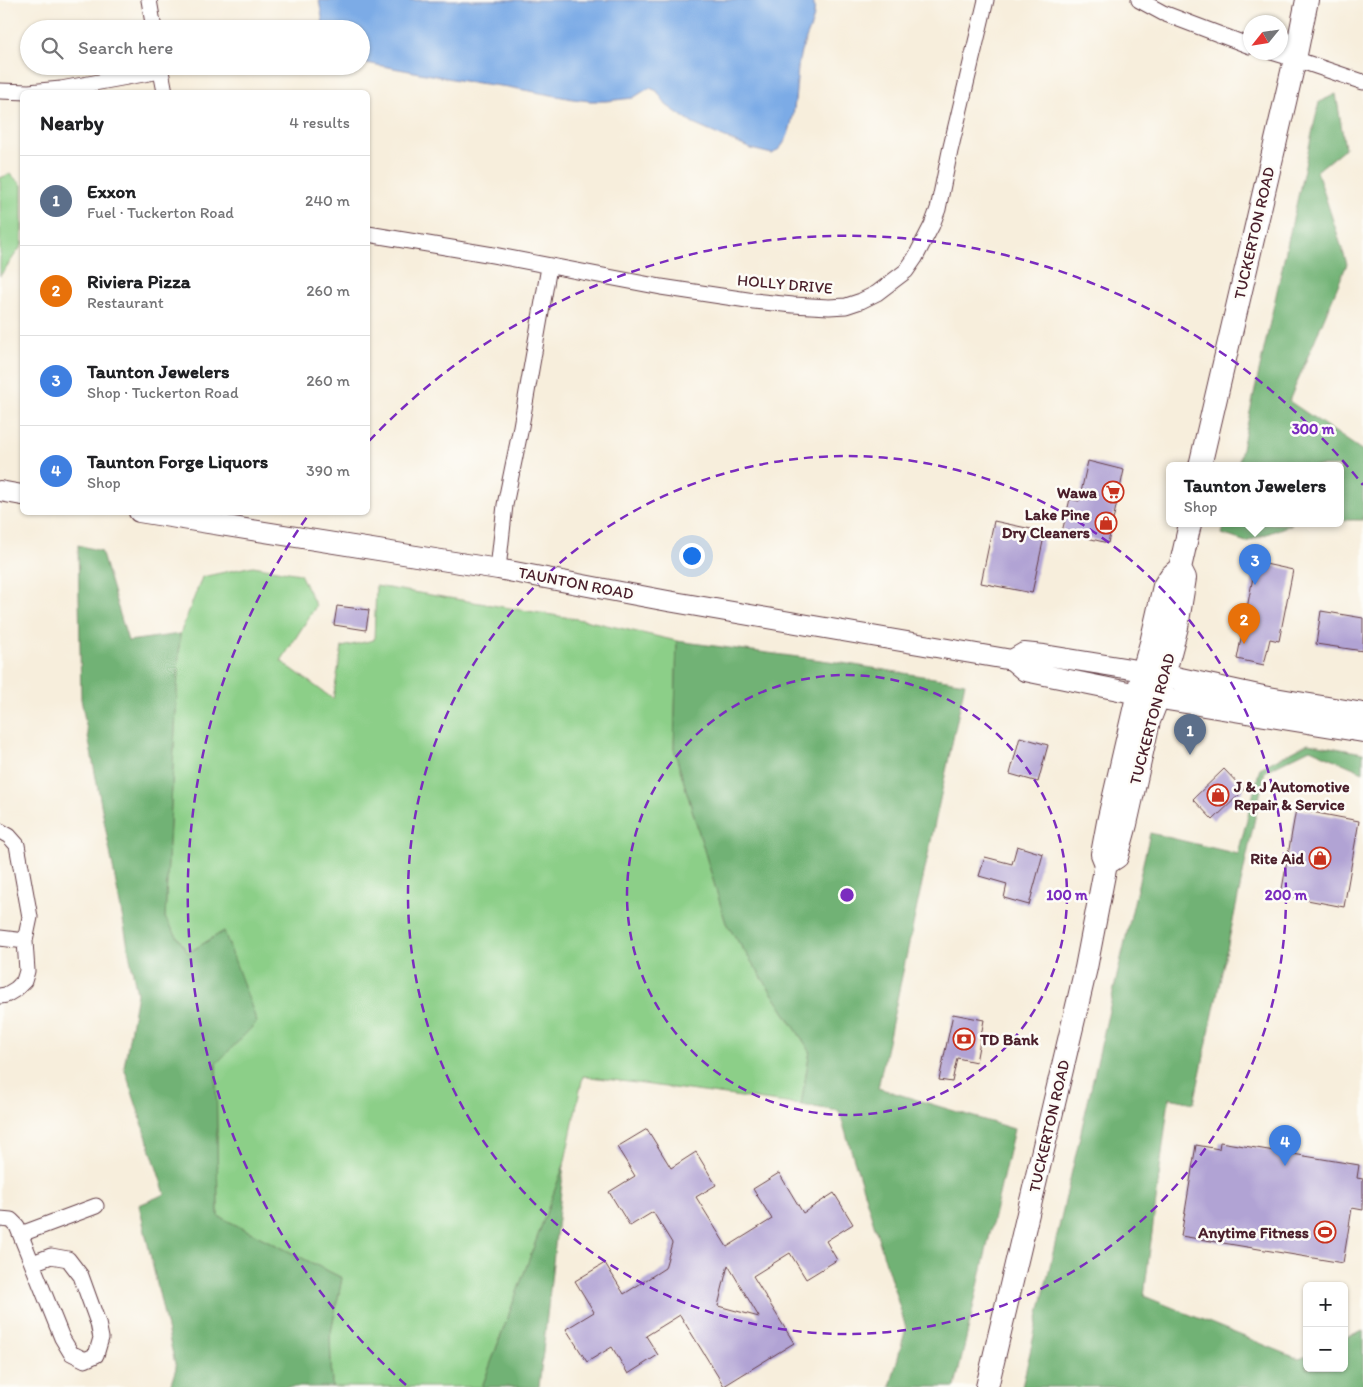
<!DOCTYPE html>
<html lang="en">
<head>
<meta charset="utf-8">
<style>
  :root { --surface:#fff; --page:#f6f6f6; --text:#202124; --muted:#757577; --line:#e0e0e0; --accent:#b45309 }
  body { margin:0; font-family:Itim,sans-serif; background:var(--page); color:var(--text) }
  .controls { position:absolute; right:15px; bottom:15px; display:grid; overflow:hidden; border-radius:8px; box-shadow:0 1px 4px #0004 }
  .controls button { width:45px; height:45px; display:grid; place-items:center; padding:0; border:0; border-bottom:1px solid var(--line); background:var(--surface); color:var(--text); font:25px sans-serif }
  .compass { position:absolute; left:1243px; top:15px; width:45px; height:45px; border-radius:50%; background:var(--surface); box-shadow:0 1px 4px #0004; rotate:240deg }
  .you { position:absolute; left:691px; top:555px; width:18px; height:18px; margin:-12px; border:4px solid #fff; border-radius:50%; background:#1a73e8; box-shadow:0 0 0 8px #1a73e833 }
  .badge { display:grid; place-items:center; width:32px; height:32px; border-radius:50%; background:var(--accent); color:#fff; font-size:16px; font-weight:700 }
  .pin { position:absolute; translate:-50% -41px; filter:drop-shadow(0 1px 2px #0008) }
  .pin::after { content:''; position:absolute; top:26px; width:18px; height:15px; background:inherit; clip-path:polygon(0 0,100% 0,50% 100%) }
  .popup { position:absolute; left:1166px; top:462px; width:178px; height:65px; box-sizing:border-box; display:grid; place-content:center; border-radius:8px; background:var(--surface); filter:drop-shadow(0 1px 4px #0005); font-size:16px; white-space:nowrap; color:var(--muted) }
  .popup b { font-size:19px; color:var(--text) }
  .popup::after { content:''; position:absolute; left:50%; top:100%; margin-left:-10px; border:10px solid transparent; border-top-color:var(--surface) }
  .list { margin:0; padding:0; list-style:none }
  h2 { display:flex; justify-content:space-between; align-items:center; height:65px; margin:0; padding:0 20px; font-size:21px }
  h2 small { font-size:16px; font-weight:400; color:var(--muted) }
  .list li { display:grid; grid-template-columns:32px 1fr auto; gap:15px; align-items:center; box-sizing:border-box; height:90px; padding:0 20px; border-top:1px solid var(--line) }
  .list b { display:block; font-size:19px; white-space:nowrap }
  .list p { margin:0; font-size:16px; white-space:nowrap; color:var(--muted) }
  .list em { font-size:16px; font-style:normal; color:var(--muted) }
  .icon { flex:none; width:28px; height:28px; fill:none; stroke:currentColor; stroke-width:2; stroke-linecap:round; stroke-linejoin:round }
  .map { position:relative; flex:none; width:1363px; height:1387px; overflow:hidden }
  .search { position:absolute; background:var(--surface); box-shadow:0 1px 4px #0004; left:20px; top:20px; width:350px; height:55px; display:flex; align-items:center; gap:12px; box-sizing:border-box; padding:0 18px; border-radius:28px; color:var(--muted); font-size:19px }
  .panel { position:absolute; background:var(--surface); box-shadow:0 1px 4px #0004; left:20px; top:90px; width:350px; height:425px; border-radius:8px }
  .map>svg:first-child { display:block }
  .green { fill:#8ccf88; stroke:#6b775a }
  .forest { fill:#71b274; stroke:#5e6850 }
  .water { fill:#7cabe6; stroke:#636588 }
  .building { fill:#b1a3d4; fill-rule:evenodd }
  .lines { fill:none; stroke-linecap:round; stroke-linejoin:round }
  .minor-casing { stroke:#643e46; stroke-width:17 }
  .tertiary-casing { stroke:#643e46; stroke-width:22 }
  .secondary-casing { stroke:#643e46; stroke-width:24 }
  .minor { stroke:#fff; stroke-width:15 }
  .tertiary { stroke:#fff; stroke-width:20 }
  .secondary { stroke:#fff; stroke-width:22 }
  .ring { fill:none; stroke:#7b2cbf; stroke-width:2.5; stroke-dasharray:9 6 }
  .labels { text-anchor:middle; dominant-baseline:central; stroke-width:5; stroke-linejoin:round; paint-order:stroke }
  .street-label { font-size:16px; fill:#4a1f2b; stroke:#fdfcf7 }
  .poi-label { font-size:16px; font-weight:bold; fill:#4a1f2b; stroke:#fdfcf7; text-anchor:end }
  .centre { fill:#7b2cbf; stroke:#fdfcf7; stroke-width:2.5 }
  .ring-label { font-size:15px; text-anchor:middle; font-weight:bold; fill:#7b2cbf; stroke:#fdfcf7; stroke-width:5; stroke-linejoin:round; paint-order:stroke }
</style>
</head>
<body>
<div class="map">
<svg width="1363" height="1387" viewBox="0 0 1363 1387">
  <rect width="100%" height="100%" fill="#fdfcf7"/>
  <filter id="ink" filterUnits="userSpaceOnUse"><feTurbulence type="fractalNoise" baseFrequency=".02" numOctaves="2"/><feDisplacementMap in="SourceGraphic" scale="10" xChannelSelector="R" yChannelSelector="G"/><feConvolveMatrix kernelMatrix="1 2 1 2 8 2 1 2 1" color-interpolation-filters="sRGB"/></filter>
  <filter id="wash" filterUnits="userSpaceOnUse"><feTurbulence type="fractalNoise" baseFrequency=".0096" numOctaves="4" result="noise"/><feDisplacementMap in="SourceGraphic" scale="20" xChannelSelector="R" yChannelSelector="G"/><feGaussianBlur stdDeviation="1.12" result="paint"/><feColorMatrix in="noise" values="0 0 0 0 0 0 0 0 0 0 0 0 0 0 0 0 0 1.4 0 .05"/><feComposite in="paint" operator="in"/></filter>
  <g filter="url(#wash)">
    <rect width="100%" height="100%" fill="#f7eedc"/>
    <path class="green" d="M 10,174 L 22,185 L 22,245 L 0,276 L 0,178 Z
      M 253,566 L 300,574 L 316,606 L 281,661 L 333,699 L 342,647 L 374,640 L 376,586 L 589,621 L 677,641 L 674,749 L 726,923 L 810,1051 L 801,1105 L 583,1076 L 564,1165 L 482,1387 L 332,1387 L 330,1337 L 342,1278 L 218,1216 L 216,1064 L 224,931 L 188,953 L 165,918 L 180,634 L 202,577 Z"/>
    <path class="forest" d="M 1336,94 L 1345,148 L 1317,171 L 1347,264 L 1289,401 L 1363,451 L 1363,520 L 1340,520 L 1340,466 L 1238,466 L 1319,102 Z
      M 1225,524 L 1292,524 L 1246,542 L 1222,534 Z
      M 78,545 L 101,551 L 128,641 L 180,634 L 165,918 L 188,953 L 224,931 L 257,1022 L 216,1064 L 218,1216 L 342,1278 L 330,1337 L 332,1387 L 170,1387 L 176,1368 L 139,1205 L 165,1194 L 124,1067 L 137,994 L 81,699 Z
      M 677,641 L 836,662 L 965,683 L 878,1088 L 1014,1129 L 955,1387 L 890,1387 L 906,1328 L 839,1111 L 801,1105 L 810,1051 L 726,923 L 674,749 Z
      M 1308,743 L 1363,753 L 1363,772 L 1310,749 L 1265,771 L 1194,1103 L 1169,1098 L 1144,1296 L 1299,1359 L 1307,1356 L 1307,1368 L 1344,1368 L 1344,1339 L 1363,1331 L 1363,1387 L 1022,1387 L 1150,833 L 1238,854 L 1260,768 Z
      M 564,1165 L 539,1387 L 482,1387 Z"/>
    <path class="water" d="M 319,0 L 813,0 C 819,19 804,38 800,56 C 794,81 799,142 772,154 L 751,149 L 693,124 L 666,105 L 657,91 L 650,88 L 647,89 L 633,98 L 606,101 L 590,101 L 573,99 L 508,87 L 463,81 L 361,62 L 361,29 L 324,29 Z"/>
    <g id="blocks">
      <path class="building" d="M 1088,461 L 1124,470 L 1108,543 L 1062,532 L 1070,499 L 1079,501 Z
        M 994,521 L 1045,532 L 1032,593 L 981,583 Z
        M 1256,562 L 1293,570 L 1279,641 L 1270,639 L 1264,665 L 1237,659 Z
        M 337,606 L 369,610 L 366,630 L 334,625 Z
        M 1321,611 L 1363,618 L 1363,651 L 1316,644 Z
        M 1020,737 L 1048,745 L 1038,782 L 1010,774 Z
        M 1224,769 L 1244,790 L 1213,820 L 1193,799 Z
        M 1296,809 L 1359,821 L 1344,907 L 1281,895 Z
        M 1017,846 L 1043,854 L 1029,905 L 1004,898 L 1007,884 L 979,876 L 985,857 L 1012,864 Z
        M 953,1014 L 984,1020 L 976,1062 L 957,1058 L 952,1082 L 939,1080 Z
        M 647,1129 L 671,1168 L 696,1152 L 716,1185 L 696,1197 L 727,1247 L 772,1219 L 753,1189 L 779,1173 L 803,1213 L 834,1193 L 853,1224 L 826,1241 L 837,1260 L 806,1279 L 790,1253 L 753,1276 L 794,1343 L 724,1386 L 680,1315 L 646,1336 L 658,1355 L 628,1374 L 612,1347 L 587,1362 L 566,1329 L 594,1312 L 575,1281 L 605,1263 L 624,1294 L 665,1268 L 672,1243 L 653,1212 L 630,1226 L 609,1192 L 635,1176 L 617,1147 ZM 728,1265 L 759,1317 L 718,1306 Z
        M 1220,1142 L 1359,1165 L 1357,1178 L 1363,1179 L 1363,1210 L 1352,1208 L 1343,1263 L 1181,1236 L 1196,1145 L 1219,1149 Z"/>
    </g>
  </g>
  <g filter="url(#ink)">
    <use href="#blocks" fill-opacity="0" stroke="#643e46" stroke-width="1"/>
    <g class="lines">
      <g class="minor-casing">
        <path id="minor" d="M 149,0 L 154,29
          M 1139,0 L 1163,13 L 1250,46
          M 1272,52 L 1295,59 L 1363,82
          M 160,66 L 165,92
          M 0,91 L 29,92 L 61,89 L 160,71
          M 368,234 L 493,255 L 661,287 L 754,301 L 793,305 L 829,307 L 846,306 L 861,301 L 877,293 L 906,271 L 915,258 L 932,225 L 938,209 L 950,151 L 986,0
          M 498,569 L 505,505 L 520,432 L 549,267
          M 0,831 L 9,836 L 17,845 L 30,917 L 25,941 L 27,971 L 24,981 L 16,989 L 6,995 L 0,996
          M 0,938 L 25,941
          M 0,1219 L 11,1220 L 17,1226 L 62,1338 L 71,1353 L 85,1360 L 96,1355 L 101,1338 L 98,1323 L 81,1276 L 68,1259 L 51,1256 L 33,1263
          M 21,1234 L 96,1206"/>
      </g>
      <g class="tertiary-casing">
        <path id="tertiary" d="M 0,491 L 22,495
          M 139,512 L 498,569 L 668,601 L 1012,660 L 1025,671 L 1138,694
          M 1012,660 L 1024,653 L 1044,655 L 1143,671"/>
      </g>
      <g class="secondary-casing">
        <path id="secondary" d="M 1200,466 L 1295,59 L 1307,0
          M 1148,672 L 1263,697 L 1363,714
          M 1143,695 L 1363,731
          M 1106,864 L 1117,857 L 1126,824 L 1149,721 L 1158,698 L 1177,627 L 1185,578 L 1180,568
          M 987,1387 L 1086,968 L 1106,864 L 1102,854 L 1108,822 L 1143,671 L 1151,643 L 1164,586 L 1170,577 L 1180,568 L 1190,524"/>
      </g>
      <use href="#minor" class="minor"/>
      <use href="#tertiary" class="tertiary"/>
      <use href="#secondary" class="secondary"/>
    </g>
  </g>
  <g class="ring">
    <circle cx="847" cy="895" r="220"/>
    <circle cx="847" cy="895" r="439"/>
    <path d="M406 1385A659 659 0 0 1 307 517M369 441A659 659 0 0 1 1363 485"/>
  </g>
  <defs>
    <g id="supermarket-ring" transform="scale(1.125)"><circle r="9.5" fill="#fdfcf7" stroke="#c8321e" stroke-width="1.5"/><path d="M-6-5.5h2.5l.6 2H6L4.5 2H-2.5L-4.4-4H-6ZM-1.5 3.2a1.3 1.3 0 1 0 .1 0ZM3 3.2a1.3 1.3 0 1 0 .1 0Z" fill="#c8321e"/></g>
    <g id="shop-ring" transform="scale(1.125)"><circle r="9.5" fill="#fdfcf7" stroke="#c8321e" stroke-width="1.5"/><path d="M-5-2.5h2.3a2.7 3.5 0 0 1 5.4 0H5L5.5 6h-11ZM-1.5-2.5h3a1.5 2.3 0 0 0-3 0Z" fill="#c8321e"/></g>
    <g id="bank-ring" transform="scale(1.125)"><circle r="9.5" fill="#fdfcf7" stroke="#c8321e" stroke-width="1.5"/><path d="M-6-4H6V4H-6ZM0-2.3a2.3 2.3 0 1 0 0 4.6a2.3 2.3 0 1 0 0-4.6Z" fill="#c8321e"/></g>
    <g id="stadium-ring" transform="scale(1.125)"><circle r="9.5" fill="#fdfcf7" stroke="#c8321e" stroke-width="1.5"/><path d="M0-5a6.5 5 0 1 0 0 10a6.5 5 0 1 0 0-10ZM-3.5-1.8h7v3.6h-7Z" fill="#c8321e"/></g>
  </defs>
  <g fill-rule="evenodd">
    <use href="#supermarket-ring" x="1113" y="492"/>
    <use href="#shop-ring" x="1106" y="523"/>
    <use href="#shop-ring" x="1218" y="795"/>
    <use href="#shop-ring" x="1320" y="858"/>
    <use href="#bank-ring" x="964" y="1039"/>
    <use href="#stadium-ring" x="1325" y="1232"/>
  </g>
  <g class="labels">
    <g class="street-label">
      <text transform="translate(1254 233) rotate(-77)">TUCKERTON ROAD</text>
      <text transform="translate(785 284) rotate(5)">HOLLY DRIVE</text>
      <text transform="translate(576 583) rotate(11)">TAUNTON ROAD</text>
      <text transform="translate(1152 719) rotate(-75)">TUCKERTON ROAD</text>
      <text transform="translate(1049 1126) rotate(-77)">TUCKERTON ROAD</text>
    </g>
    <g class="poi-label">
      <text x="1097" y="492">Wawa</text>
      <text x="1090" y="514">Lake Pine<tspan x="1090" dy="18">Dry Cleaners</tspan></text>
      <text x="1234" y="786" text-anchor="start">J &amp; J Automotive<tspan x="1234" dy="18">Repair &amp; Service</tspan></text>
      <text x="1304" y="858">Rite Aid</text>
      <text x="980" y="1039" text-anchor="start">TD Bank</text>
      <text x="1309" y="1232">Anytime Fitness</text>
    </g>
  </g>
  <circle cx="847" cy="895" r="8" class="centre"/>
  <g class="ring-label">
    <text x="1313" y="434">300 m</text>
    <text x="1067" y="900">100 m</text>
    <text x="1286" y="900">200 m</text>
  </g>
</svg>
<div class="controls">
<button>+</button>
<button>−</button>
</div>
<svg class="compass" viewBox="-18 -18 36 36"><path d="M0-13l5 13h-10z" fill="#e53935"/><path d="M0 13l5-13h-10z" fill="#757577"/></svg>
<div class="you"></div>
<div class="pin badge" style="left:1190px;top:755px;background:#5c6f8a">1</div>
<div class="pin badge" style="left:1244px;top:644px;background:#e8710a">2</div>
<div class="pin badge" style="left:1255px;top:585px;background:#3f7fe0">3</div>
<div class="popup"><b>Taunton Jewelers</b>Shop</div>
<div class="pin badge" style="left:1285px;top:1166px;background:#3f7fe0">4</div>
<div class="search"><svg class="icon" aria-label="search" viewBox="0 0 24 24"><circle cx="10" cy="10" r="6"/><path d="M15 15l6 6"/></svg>Search here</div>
<section class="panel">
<h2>Nearby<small>4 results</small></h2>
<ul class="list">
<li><span class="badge" style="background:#5c6f8a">1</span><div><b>Exxon</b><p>Fuel · Tuckerton Road</p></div><em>240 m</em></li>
<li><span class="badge" style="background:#e8710a">2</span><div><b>Riviera Pizza</b><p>Restaurant</p></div><em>260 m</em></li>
<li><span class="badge" style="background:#3f7fe0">3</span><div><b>Taunton Jewelers</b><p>Shop · Tuckerton Road</p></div><em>260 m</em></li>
<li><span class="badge" style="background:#3f7fe0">4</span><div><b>Taunton Forge Liquors</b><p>Shop</p></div><em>390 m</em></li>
</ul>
</section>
</div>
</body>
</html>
